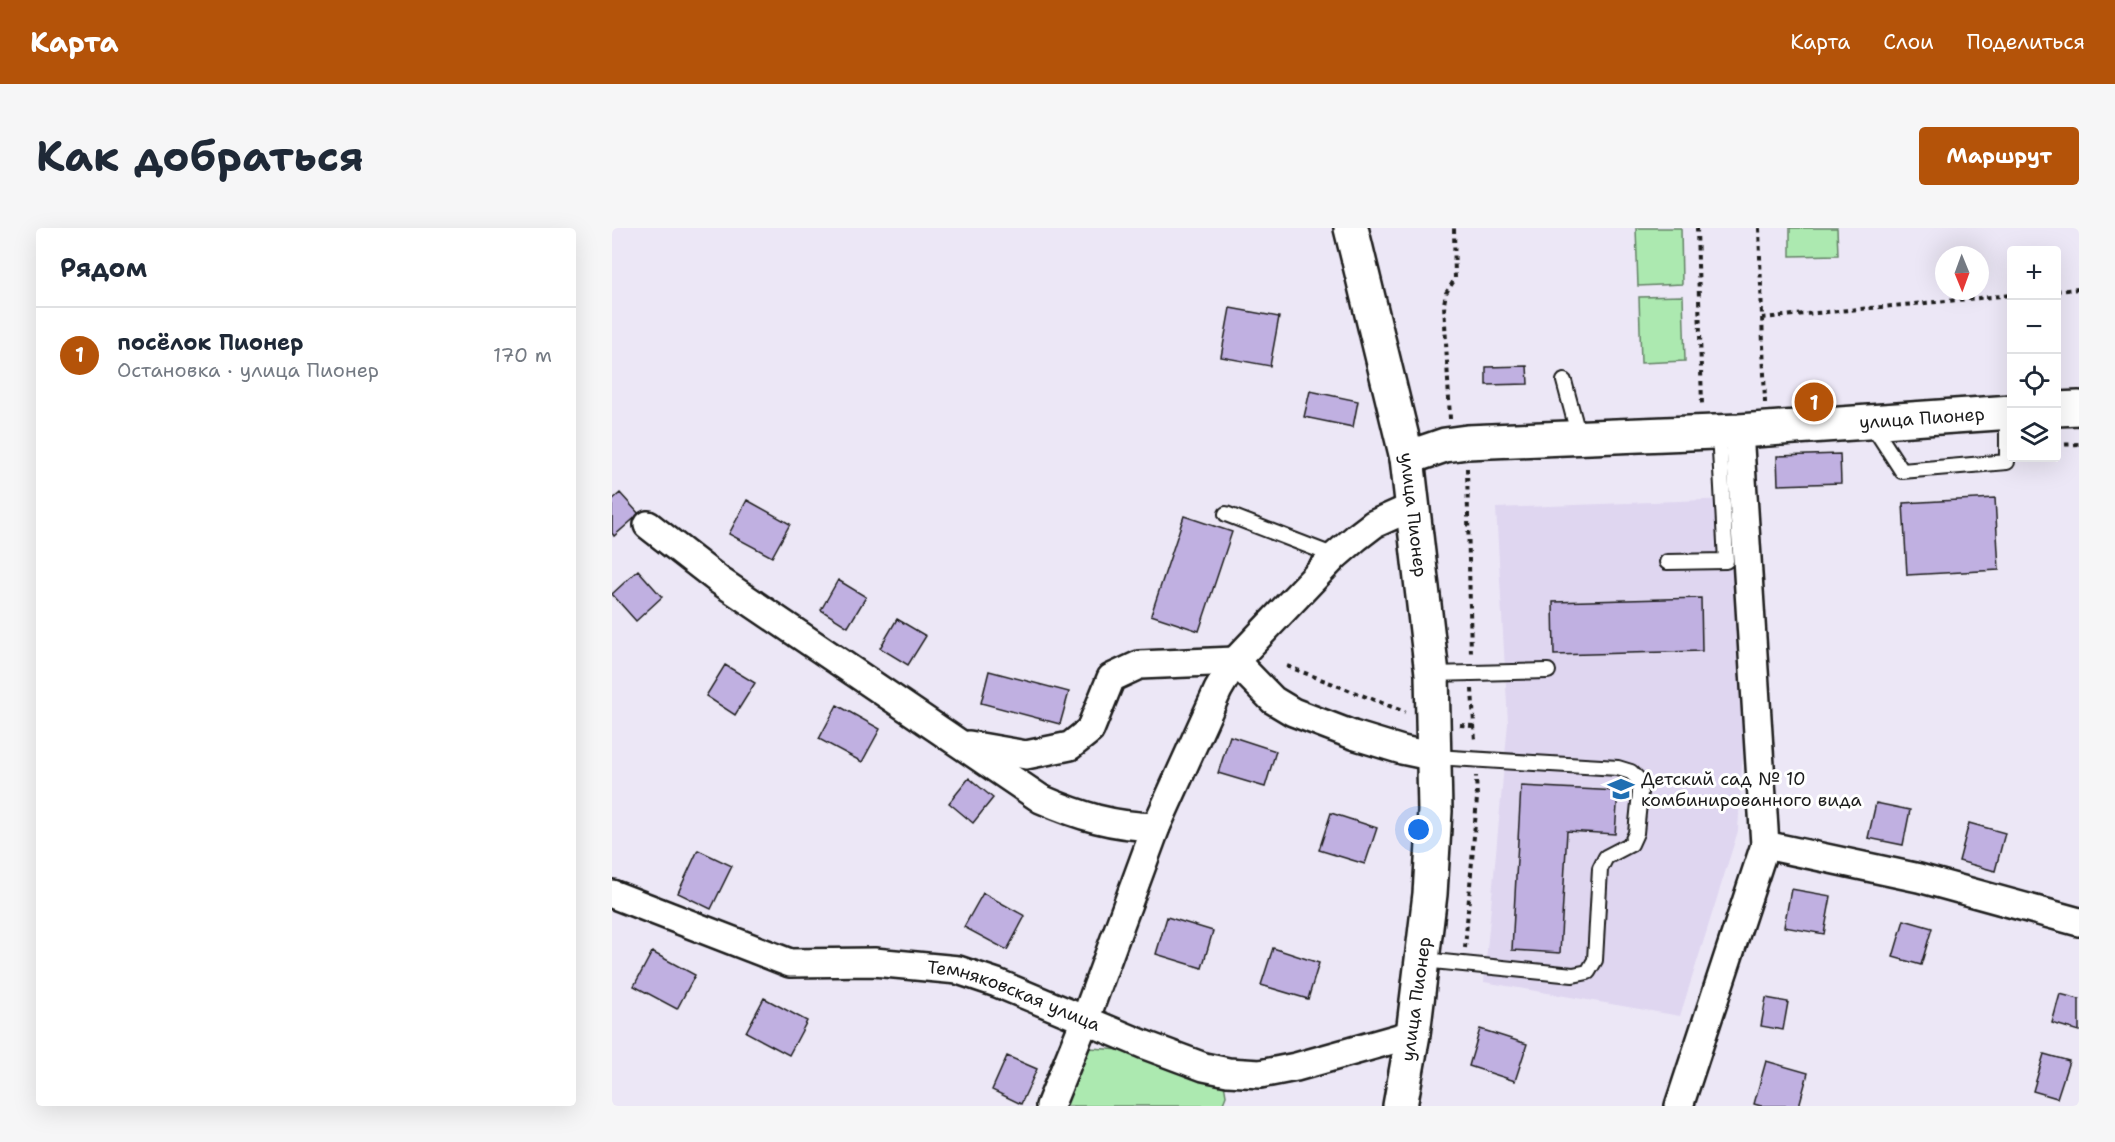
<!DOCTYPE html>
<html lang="ru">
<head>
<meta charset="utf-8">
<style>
  :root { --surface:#fff; --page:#f6f6f7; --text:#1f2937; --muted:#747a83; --line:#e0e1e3; --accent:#b45309 }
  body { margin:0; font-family:"Shantell Sans",sans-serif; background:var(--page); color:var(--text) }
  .controls { position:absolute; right:18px; top:18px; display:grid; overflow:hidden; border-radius:6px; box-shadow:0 6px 24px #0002 }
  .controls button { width:54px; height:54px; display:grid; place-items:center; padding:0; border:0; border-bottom:2px solid var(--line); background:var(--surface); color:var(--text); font:30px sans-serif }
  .compass { position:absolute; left:1323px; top:18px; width:54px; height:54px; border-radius:50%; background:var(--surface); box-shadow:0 6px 24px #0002; rotate:179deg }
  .you { position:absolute; left:807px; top:602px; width:21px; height:21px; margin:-15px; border:4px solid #fff; border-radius:50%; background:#1a73e8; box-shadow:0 0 0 9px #1a73e833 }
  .badge { display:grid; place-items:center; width:39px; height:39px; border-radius:50%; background:var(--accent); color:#fff; font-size:20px; font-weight:700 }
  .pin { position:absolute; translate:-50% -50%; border:3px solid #fff; box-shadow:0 2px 6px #0006 }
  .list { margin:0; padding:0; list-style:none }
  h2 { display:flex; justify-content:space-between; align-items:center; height:78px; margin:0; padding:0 24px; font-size:26px }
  h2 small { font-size:20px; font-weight:400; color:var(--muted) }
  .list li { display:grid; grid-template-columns:39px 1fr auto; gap:18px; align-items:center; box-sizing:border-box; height:96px; padding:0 24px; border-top:2px solid var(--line) }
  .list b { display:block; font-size:22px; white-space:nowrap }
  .list p { margin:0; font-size:20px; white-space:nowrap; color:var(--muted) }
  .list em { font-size:20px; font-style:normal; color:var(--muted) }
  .icon { flex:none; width:33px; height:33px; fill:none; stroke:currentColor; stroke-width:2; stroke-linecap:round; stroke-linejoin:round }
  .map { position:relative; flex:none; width:1467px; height:878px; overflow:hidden; border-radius:6px }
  header { display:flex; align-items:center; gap:36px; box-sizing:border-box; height:84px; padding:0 30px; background:var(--accent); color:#fff }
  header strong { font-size:28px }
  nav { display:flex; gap:33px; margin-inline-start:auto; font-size:21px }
  .intro { display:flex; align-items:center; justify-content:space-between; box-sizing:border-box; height:144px; padding:0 36px }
  h1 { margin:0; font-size:42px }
  .button { padding:15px 27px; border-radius:6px; background:var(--accent); color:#fff; font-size:21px; font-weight:700 }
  main { display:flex; gap:36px; padding:0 36px }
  aside { flex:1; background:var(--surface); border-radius:6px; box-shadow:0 6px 24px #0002 }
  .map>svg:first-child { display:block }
  .built { fill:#dfd6f0 }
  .green { fill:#ace9b0; stroke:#648266; stroke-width:1.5 }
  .building { fill:#c0b0e1; stroke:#1c1c1c; stroke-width:1.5 }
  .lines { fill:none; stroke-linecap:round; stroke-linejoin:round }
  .lane-casing { stroke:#1c1c1c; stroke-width:18 }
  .street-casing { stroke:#1c1c1c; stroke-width:32 }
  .secondary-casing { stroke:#1c1c1c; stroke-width:38 }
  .path { stroke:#1c1c1c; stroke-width:4; stroke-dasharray:4.5 4.5; stroke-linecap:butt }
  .lane { stroke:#fff; stroke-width:14 }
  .street { stroke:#fff; stroke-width:27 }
  .secondary { stroke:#fff; stroke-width:33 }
  .labels { text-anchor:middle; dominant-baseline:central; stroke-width:6; stroke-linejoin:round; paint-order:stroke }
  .street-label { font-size:18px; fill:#1c1c1c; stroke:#fff }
  .poi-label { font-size:18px; fill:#1c1c1c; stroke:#fff; text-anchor:start }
</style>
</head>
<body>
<header>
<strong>Карта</strong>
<nav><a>Карта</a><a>Слои</a><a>Поделиться</a></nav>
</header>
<div class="intro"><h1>Как добраться</h1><a class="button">Маршрут</a></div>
<main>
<aside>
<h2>Рядом<small></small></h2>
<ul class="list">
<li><span class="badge">1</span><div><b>посёлок Пионер</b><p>Остановка · улица Пионер</p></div><em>170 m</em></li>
</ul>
</aside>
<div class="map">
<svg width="1467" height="878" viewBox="0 0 1467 878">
  <rect width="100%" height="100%" fill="#ece7f6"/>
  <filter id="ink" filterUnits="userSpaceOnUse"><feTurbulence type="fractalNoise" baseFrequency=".0167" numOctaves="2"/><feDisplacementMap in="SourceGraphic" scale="12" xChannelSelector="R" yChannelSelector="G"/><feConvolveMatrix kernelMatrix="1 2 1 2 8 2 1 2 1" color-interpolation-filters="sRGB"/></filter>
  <g filter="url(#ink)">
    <path class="built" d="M 1118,271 L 1131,519 L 1126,603 L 1068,788 L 872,754 L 896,495 L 884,280 Z"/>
    <path class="green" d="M 1024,0 L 1069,0 L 1070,56 L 1026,58 Z
      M 1178,0 L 1225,0 L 1226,27 L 1178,28 Z
      M 1071,68 L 1073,133 L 1029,135 L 1027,69 Z
      M 476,820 L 513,822 L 612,856 L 614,868 L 610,878 L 438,878 L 463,827 Z"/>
    <path class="building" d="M 618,80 L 667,89 L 658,138 L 609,129 Z
      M 915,138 L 916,156 L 874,157 L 874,139 Z
      M 698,163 L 746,173 L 741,199 L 692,189 Z
      M 1228,226 L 1229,255 L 1166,257 L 1165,228 Z
      M 8,265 L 27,286 L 2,308 L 0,305 L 0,272 Z
      M 1383,270 L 1387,342 L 1295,347 L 1291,275 Z
      M 135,272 L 178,296 L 160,329 L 117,306 Z
      M 572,288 L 620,304 L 587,403 L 539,387 Z
      M 26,342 L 50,369 L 24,393 L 0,366 Z
      M 226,352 L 254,369 L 236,399 L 209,382 Z
      M 1089,370 L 1090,423 L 942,427 L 941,374 Z
      M 285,391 L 314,408 L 296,437 L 268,420 Z
      M 113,437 L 143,455 L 123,487 L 94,468 Z
      M 377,443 L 457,464 L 448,496 L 369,475 Z
      M 225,477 L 268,501 L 250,534 L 207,511 Z
      M 618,508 L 664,523 L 653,559 L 606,545 Z
      M 357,550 L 381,570 L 361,595 L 337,575 Z
      M 909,558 L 1006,563 L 1003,606 L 955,603 L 948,725 L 900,722 Z
      M 1264,575 L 1298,582 L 1291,617 L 1256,610 Z
      M 719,585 L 765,600 L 753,636 L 707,622 Z
      M 1357,595 L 1393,605 L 1383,643 L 1347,633 Z
      M 86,622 L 120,638 L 99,681 L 66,665 Z
      M 1179,661 L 1219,668 L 1212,706 L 1172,699 Z
      M 371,665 L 413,688 L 395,722 L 352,699 Z
      M 555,689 L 601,703 L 590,740 L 544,726 Z
      M 1292,692 L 1320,700 L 1309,737 L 1281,729 Z
      M 661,720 L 707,735 L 696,771 L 649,757 Z
      M 40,724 L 83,747 L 65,781 L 22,758 Z
      M 1448,766 L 1467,771 L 1467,803 L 1440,795 Z
      M 152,770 L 195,793 L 177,827 L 134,804 Z
      M 1154,770 L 1176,774 L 1171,802 L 1149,798 Z
      M 868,801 L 915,816 L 903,853 L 857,838 Z
      M 1432,826 L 1457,833 L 1445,870 L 1421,863 Z
      M 395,828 L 425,841 L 409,876 L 380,862 Z
      M 1154,833 L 1196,845 L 1187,878 L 1149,878 L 1142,876 Z"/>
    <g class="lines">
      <g class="lane-casing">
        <path id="lane" d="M 952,153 L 967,209
          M 1259,195 L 1290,243 L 1395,234 L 1395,184
          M 614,286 L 723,328
          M 1055,334 L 1114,333 L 1107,204
          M 820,446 L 936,443
          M 811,732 L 961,747 L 976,744 L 983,732 L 988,641 L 994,629 L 1019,616 L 1024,605 L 1028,565 L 1026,551 L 1019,544 L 1006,540 L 823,529"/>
      </g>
      <g class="street-casing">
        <g id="street">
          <path d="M 36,297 L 108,353 L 429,571 C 468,588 501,598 544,599"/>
          <path d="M 357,517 L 414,527 L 458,518 L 478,502 L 499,450 L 527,437 L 623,433 L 661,472 L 681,484 L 741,507 L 790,522 L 823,529"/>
          <path d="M 1153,617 L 1307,650 L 1467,694"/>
          <path id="s1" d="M 0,666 L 178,735 L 262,734 L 346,742 L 385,755 L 533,817 L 592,839 L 616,844 L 648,846 L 684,839 L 801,806"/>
          <path d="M 438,878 L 473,792 L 544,599 L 606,462 L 623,433 L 723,328 L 745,309 L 762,296 L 800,279"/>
          <path d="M 1067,878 L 1153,617 L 1127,203"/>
        </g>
      </g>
      <g class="secondary-casing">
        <g id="secondary">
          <path id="s2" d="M 739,0 L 795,230 L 820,446 L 823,583 L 818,666 L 801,806 L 788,878"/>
          <path d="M 1444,181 L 1467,180"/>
          <path id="s3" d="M 795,230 L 833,217 L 855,214 L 1127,203 L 1400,184"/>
        </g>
      </g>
      <path class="path" d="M 1085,0 L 1090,177
        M 1147,0 L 1153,175
        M 1444,63 L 1467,61
        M 1150,90 L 1400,67
        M 838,191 L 832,76 L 834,65 L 843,51 L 842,0
        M 1444,217 L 1467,216
        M 855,240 L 859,427
        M 675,438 L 793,484
        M 860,461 L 863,514
        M 848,497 L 862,498
        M 853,720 L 865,570 L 864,548"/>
      <use href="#lane" class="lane"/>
      <use href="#street" class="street"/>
      <use href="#secondary" class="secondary"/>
    </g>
  </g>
  <defs>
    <g id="school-bare" transform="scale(2.07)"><path d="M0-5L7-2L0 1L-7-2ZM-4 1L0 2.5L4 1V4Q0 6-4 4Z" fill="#1f6fb2" stroke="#fff" stroke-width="2.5" paint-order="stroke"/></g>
  </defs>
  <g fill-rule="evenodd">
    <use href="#school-bare" x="1009" y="561"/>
  </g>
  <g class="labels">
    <g class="street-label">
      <text stroke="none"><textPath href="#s3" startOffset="518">улица Пионер</textPath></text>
      <text stroke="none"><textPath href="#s2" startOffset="294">улица Пионер</textPath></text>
      <text stroke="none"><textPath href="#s1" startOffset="420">Темняковская улица</textPath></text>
      <text transform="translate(804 771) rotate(-82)">улица Пионер</text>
    </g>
    <g class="poi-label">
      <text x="1029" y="551">Детский сад № 10<tspan x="1029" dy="21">комбинированного вида</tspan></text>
    </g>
  </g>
</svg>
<div class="controls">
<button>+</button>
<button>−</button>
<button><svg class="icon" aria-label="locate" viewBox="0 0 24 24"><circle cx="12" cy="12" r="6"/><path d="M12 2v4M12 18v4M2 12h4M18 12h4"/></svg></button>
<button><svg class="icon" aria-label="layers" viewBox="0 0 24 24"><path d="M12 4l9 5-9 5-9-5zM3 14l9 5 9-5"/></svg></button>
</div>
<svg class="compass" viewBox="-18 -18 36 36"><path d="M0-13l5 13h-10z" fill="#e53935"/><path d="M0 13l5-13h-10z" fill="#747a83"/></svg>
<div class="you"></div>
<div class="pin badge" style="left:1202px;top:174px">1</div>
</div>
</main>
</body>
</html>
